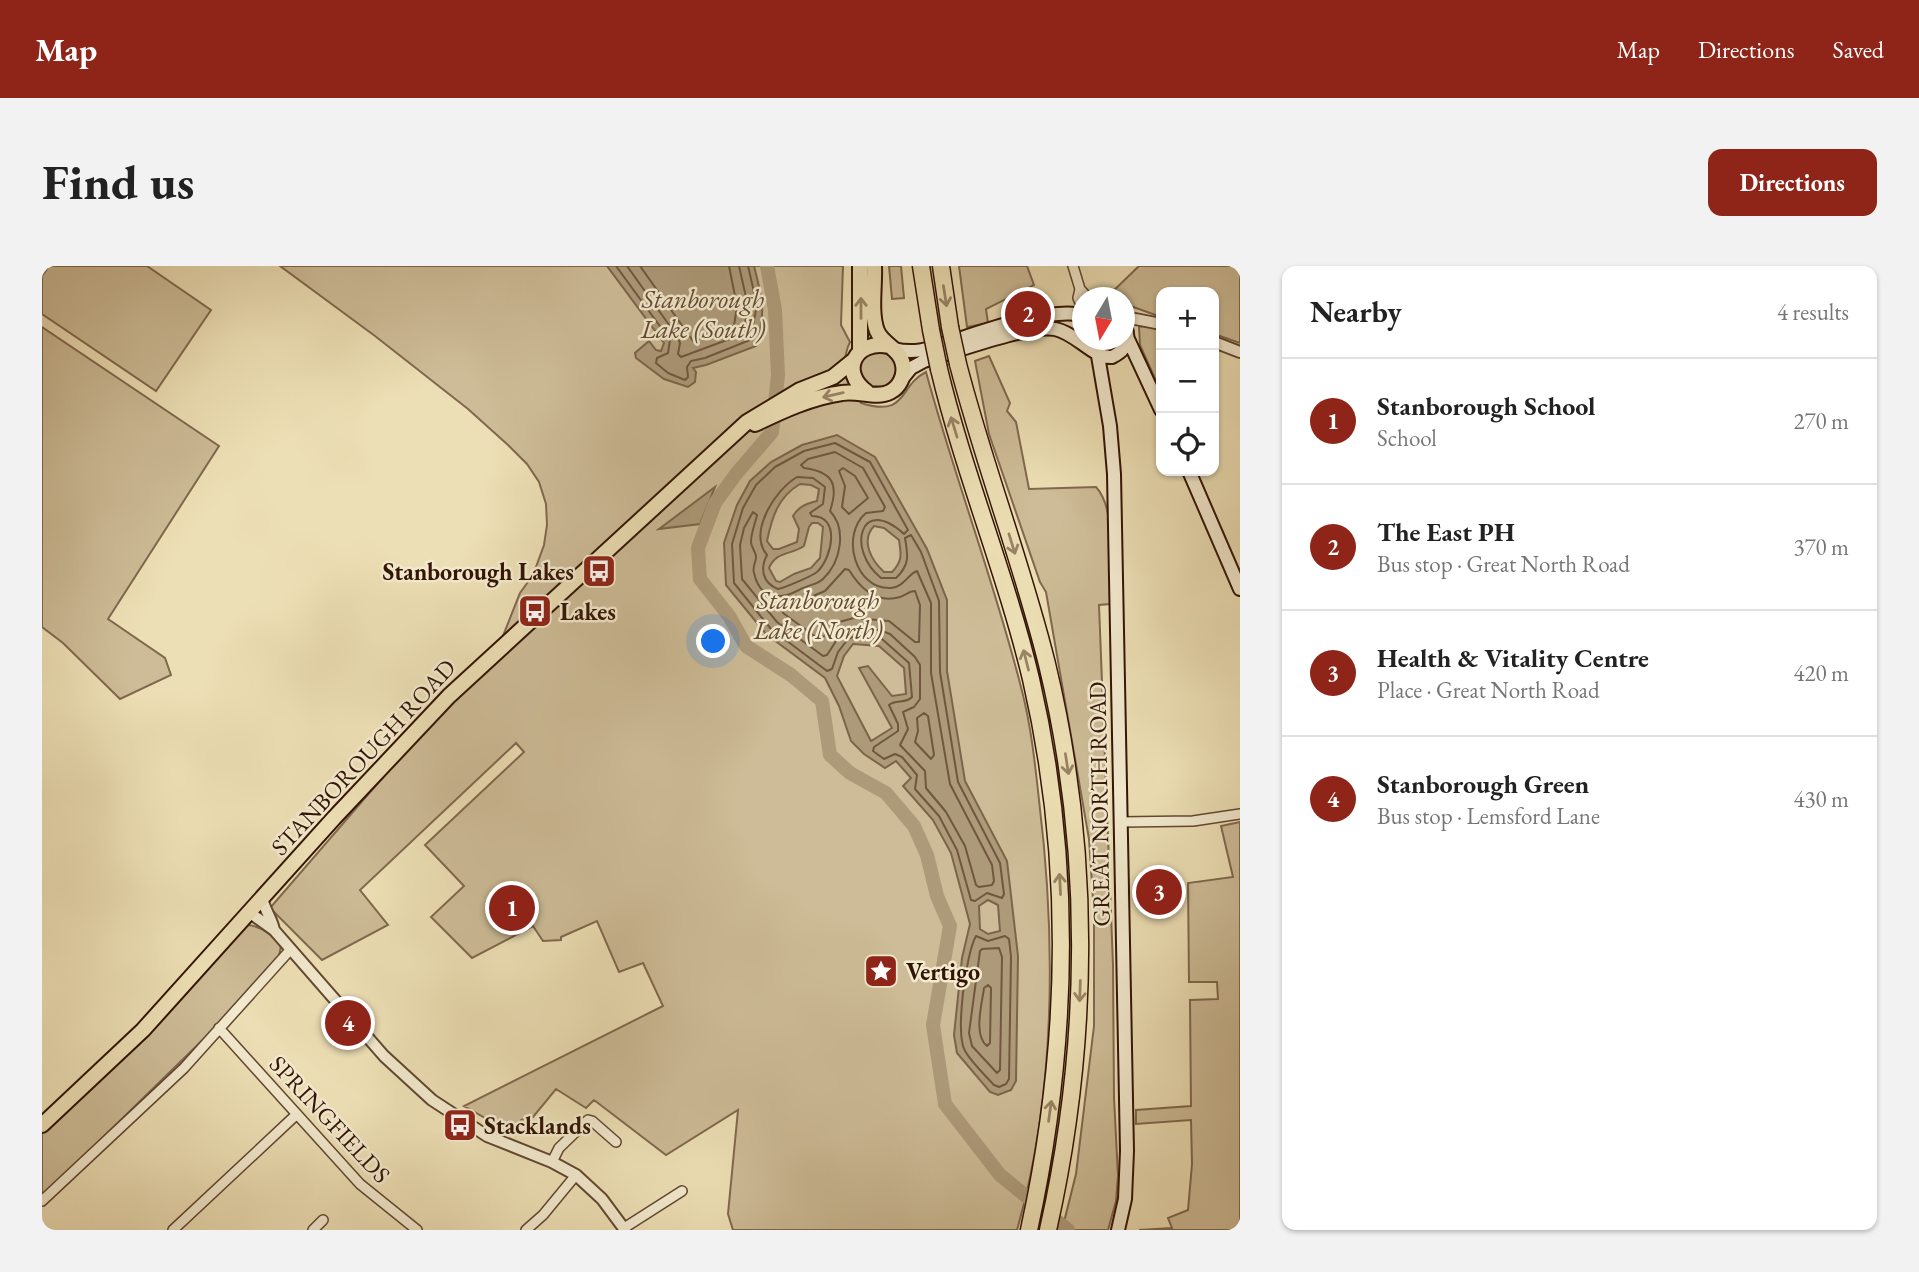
<!DOCTYPE html>
<html lang="en">
<head>
<meta charset="utf-8">
<style>
  :root { --surface:#fff; --page:#f2f2f2; --text:#222; --muted:#767676; --line:#e0e0e0; --accent:#8f2418 }
  body { margin:0; font-family:"EB Garamond",serif; background:var(--page); color:var(--text) }
  .controls { position:absolute; right:21px; top:21px; display:grid; overflow:hidden; border-radius:14px; box-shadow:0 2px 5px #0004 }
  .controls button { width:63px; height:63px; display:grid; place-items:center; padding:0; border:0; border-bottom:2px solid var(--line); background:var(--surface); color:var(--text); font:35px sans-serif }
  .compass { position:absolute; left:1030px; top:21px; width:63px; height:63px; border-radius:50%; background:var(--surface); box-shadow:0 2px 5px #0004; rotate:190deg }
  .you { position:absolute; left:672px; top:376px; width:24px; height:24px; margin:-18px; border:5px solid #fff; border-radius:50%; background:#1a73e8; box-shadow:0 0 0 10px #1a73e833 }
  .badge { display:grid; place-items:center; width:46px; height:46px; border-radius:50%; background:var(--accent); color:#fff; font-size:23px; font-weight:700 }
  .pin { position:absolute; translate:-50% -50%; border:4px solid #fff; box-shadow:0 2px 7px #0006 }
  .list { margin:0; padding:0; list-style:none }
  h2 { display:flex; justify-content:space-between; align-items:center; height:91px; margin:0; padding:0 28px; font-size:30px }
  h2 small { font-size:23px; font-weight:400; color:var(--muted) }
  .list li { display:grid; grid-template-columns:46px 1fr auto; gap:21px; align-items:center; box-sizing:border-box; height:126px; padding:0 28px; border-top:2px solid var(--line) }
  .list b { display:block; font-size:26px; white-space:nowrap }
  .list p { margin:0; font-size:23px; white-space:nowrap; color:var(--muted) }
  .list em { font-size:23px; font-style:normal; color:var(--muted) }
  .icon { flex:none; width:38px; height:38px; fill:none; stroke:currentColor; stroke-width:2; stroke-linecap:round; stroke-linejoin:round }
  .map { position:relative; flex:none; width:1198px; height:964px; overflow:hidden; border-radius:14px }
  header { display:flex; align-items:center; gap:42px; box-sizing:border-box; height:98px; padding:0 35px; background:var(--accent); color:#fff }
  header strong { font-size:33px }
  nav { display:flex; gap:38px; margin-inline-start:auto; font-size:24px }
  .intro { display:flex; align-items:center; justify-content:space-between; box-sizing:border-box; height:168px; padding:0 42px }
  h1 { margin:0; font-size:49px }
  .button { padding:18px 32px; border-radius:14px; background:var(--accent); color:#fff; font-size:24px; font-weight:700 }
  main { display:flex; gap:42px; padding:0 42px }
  aside { flex:1; background:var(--surface); border-radius:14px; box-shadow:0 2px 5px #0004 }
  .map>svg:first-child { display:block }
  .green { fill:#cdbc97; stroke:#80684e; stroke-width:2 }
  .water { fill:#ad9a79; stroke:#7c644a; stroke-width:2; fill-rule:evenodd }
  .lines { fill:none; stroke-linecap:round; stroke-linejoin:round }
  .shore { stroke:#70573e; stroke-width:2 }
  .river { stroke:#ad9a79; stroke-width:14 }
  .minor-casing { stroke:#614730; stroke-width:12 }
  .tertiary-casing { stroke:#614730; stroke-width:14 }
  .secondary-casing { stroke:#321404; stroke-width:16 }
  .primary-casing { stroke:#321404; stroke-width:18 }
  .motorway-casing { stroke:#321404; stroke-width:19 }
  .minor { stroke:#f3eacf; stroke-width:9 }
  .tertiary { stroke:#f3eacf; stroke-width:10 }
  .secondary { stroke:#f3eacf; stroke-width:12 }
  .primary { stroke:#eddfb5; stroke-width:14 }
  .motorway { stroke:#eddfb5; stroke-width:16 }
  .motorway-bridge-casing { stroke:#321404; stroke-width:19; stroke-linecap:butt }
  .motorway-bridge { stroke:#eddfb5; stroke-width:16 }
  .oneway { stroke:#998465 }
  .labels { text-anchor:middle; dominant-baseline:central; stroke-width:5; stroke-linejoin:round; paint-order:stroke }
  .poi-label { font-size:24px; font-weight:bold; fill:#321404; stroke:#f3eacf; text-anchor:start }
  .street-label { font-size:24px; fill:#321404; stroke:#f3eacf }
  .water-label { font-size:26px; font-style:italic; fill:#634a33; stroke:#f3eacf }
</style>
</head>
<body>
<header>
<strong>Map</strong>
<nav><a>Map</a><a>Directions</a><a>Saved</a></nav>
</header>
<div class="intro"><h1>Find us</h1><a class="button">Directions</a></div>
<main>
<div class="map">
<svg width="1198" height="964" viewBox="0 0 1198 964">
  <rect width="100%" height="100%" fill="#eddfb5"/>
  <filter id="stains"><feTurbulence type="fractalNoise" baseFrequency=".00286" numOctaves="4"/><feColorMatrix values="0 0 0 0 .2 0 0 0 0 .09 0 0 0 0 .02 0 0 0 .5 -.17"/></filter>
  <radialGradient id="worn" r=".72"><stop offset=".6" stop-color="#630" stop-opacity="0"/><stop offset="1" stop-color="#630" stop-opacity=".3"/></radialGradient>
  <path class="green" d="M 7,0 L 105,0 L 169,44 L 114,125 L 0,48 L 0,10 Z
    M 238,0 L 801,0 L 799,59 L 808,76 C 797,99 806,117 819,137 C 866,152 856,120 884,106 C 913,213 953,317 980,425 C 989,460 993,497 997,534 C 1014,673 1014,828 975,964 L 691,964 L 686,948 L 696,844 L 624,889 L 552,834 L 544,842 L 514,823 L 491,851 L 479,854 L 473,869 L 422,840 L 621,740 L 601,697 L 577,706 L 555,655 L 519,671 L 519,674 L 501,675 L 491,660 L 430,692 L 389,651 L 422,620 L 383,579 L 482,486 L 474,477 L 318,624 L 346,659 L 280,694 L 228,642 L 406,436 L 451,395 L 478,327 L 491,309 L 502,279 L 505,259 L 504,238 L 497,216 L 485,198 L 466,179 L 426,143 L 333,70 Z
    M 847,0 L 859,0 L 862,32 L 850,33 Z
    M 917,0 L 985,0 L 992,19 L 944,43 L 946,57 L 925,61 Z
    M 1097,0 L 1198,0 L 1198,77 L 1172,68 L 1172,26 L 1119,26 L 1119,51 L 1083,38 L 1083,32 L 1073,31 L 1068,28 Z
    M 1101,60 L 1119,63 L 1119,126 L 1098,79 L 1097,61 Z
    M 0,61 L 177,180 L 66,353 L 123,392 L 129,409 L 78,433 L 21,377 L 0,361 Z
    M 1051,74 L 1081,74 L 1073,84 C 1063,86 1055,84 1051,74 Z
    M818 104a18 18 0 1 1 36 0a18 18 0 1 1-36 0Z
    M 947,90 L 968,137 L 965,145 L 974,156 L 987,223 L 1054,221 C 1076,245 1068,305 1068,338 L 1057,339 L 1071,699 L 1072,832 L 1076,910 L 1074,935 L 1066,964 L 1020,964 L 1034,908 L 1052,760 L 1052,648 L 1047,573 L 1004,326 L 998,316 L 947,168 L 933,95 Z
    M 1198,556 L 1198,964 L 1097,964 L 1130,962 L 1126,952 L 1146,944 L 1150,898 L 1149,854 L 1094,858 L 1094,844 L 1149,840 L 1148,734 L 1176,733 L 1175,716 L 1147,716 L 1146,617 L 1191,611 L 1179,560 Z
    M 205,659 C 220,660 230,668 239,680 L 237,690 L 176,759 L 0,931 L 0,866 L 45,824 Z"/>
  <path class="water" d="M 565,0 L 712,0 C 721,35 724,45 714,80 L 664,99 L 651,102 L 654,106 L 653,116 L 646,121 L 622,113 L 594,92 L 593,87 L 607,75 L 614,84 L 619,85 L 622,77 Z
    M 795,169 L 833,191 L 885,283 L 905,334 L 905,405 L 923,515 L 965,595 L 976,690 L 974,815 L 969,824 L 956,829 L 948,826 L 915,787 L 912,769 L 920,692 L 928,658 L 909,587 L 891,554 L 861,520 L 869,512 L 854,495 L 843,502 L 822,488 L 809,475 L 797,440 L 783,412 L 724,368 L 684,319 L 682,277 L 695,239 L 708,215 L 729,196 L 760,179 ZM 758,218 L 769,219 L 777,223 L 775,235 C 764,238 757,240 751,250 L 757,263 L 755,276 L 737,283 L 731,283 L 725,275 C 730,251 736,231 758,218 ZM 770,257 L 776,257 L 781,261 L 778,292 L 769,302 L 752,308 L 738,316 L 734,315 L 727,302 C 734,285 749,289 762,280 L 767,261 ZM 832,260 L 842,262 L 857,274 C 859,287 861,295 850,306 L 842,306 C 830,295 818,275 832,260 ZM 811,378 L 837,380 L 862,402 L 864,428 L 850,430 L 826,400 L 817,402 L 850,462 L 829,475 L 795,410 L 802,390 ZM 946,634 L 956,639 L 958,665 L 946,668 L 938,663 L 937,640 Z
    M 673,221 L 658,258 L 617,263 Z"/>
  <g class="lines">
    <path class="shore" d="M 574,0 L 628,74 L 626,87 L 615,92 L 614,97 L 626,107 L 643,114 L 646,111 L 645,101 L 649,95 L 663,92 L 708,74 L 715,39 L 706,0
      M 585,0 L 635,70 L 638,77 L 636,88 L 639,91 L 701,68 L 706,40 L 697,0
      M 598,0 L 651,75 L 692,60 L 695,40 L 687,0
      M 793,177 L 828,196 L 866,264 L 862,268 C 818,228 804,284 839,312 L 854,312 C 868,299 866,289 863,272 L 869,269 L 879,286 L 897,335 L 898,406 L 916,516 L 958,597 L 962,628 L 960,632 L 945,627 L 933,635 L 929,634 L 915,584 L 897,550 L 873,523 L 875,509 L 860,491 L 853,488 L 842,493 L 831,485 L 832,481 L 856,465 L 856,458 L 847,439 C 853,433 864,438 870,431 L 867,397 L 840,373 L 811,371 L 806,373 L 796,386 L 790,403 L 785,405 L 729,363 L 692,317 L 690,278 L 701,242 L 714,219 L 733,201 L 762,185 Z
      M 793,186 L 821,202 L 843,241 L 841,245 L 824,247 C 798,269 813,324 849,322 C 862,321 866,308 875,305 L 889,337 L 889,407 L 908,518 L 950,599 L 952,615 L 950,619 L 937,621 L 934,619 L 923,580 L 904,546 L 884,522 L 883,505 L 858,479 L 866,463 L 861,446 L 872,441 L 878,433 L 878,399 L 873,391 L 848,368 L 838,364 L 806,363 L 798,369 L 785,389 L 781,390 L 735,356 L 700,313 L 698,279 L 702,262 L 711,246 L 715,249 C 713,258 709,267 709,276 C 709,281 714,286 714,291 C 714,297 710,300 712,307 C 718,333 736,335 757,324 C 765,319 775,319 781,313 C 799,296 805,263 788,245 C 797,218 791,206 762,202 L 759,199 L 766,193 Z
      M 801,202 L 813,210 L 826,232 L 807,248 L 800,241 L 803,220 L 797,205 Z
      M 755,211 L 771,212 L 783,221 L 781,238 L 768,247 L 770,250 C 799,250 790,291 776,305 C 773,309 742,322 736,323 C 720,317 718,302 725,289 C 706,266 733,224 755,211 Z
      M 803,303 L 807,304 C 818,322 835,338 858,331 C 864,329 867,325 873,325 L 878,339 L 877,376 L 873,376 L 847,355 L 812,352 L 797,356 L 778,374 L 741,347 L 742,342 L 783,325 Z
      M 882,447 L 886,450 L 892,489 L 889,493 L 873,476 L 876,465 L 875,452 Z
      M 934,670 L 946,675 L 963,670 L 967,673 L 969,691 L 967,813 L 964,818 L 957,821 L 952,819 C 942,808 930,797 923,785 C 913,767 924,687 934,670 Z
      M 957,682 L 960,691 L 958,804 L 955,807 L 930,780 L 927,767 L 938,685 L 940,683 Z
      M 946,719 L 949,722 L 948,777 L 945,780 C 931,769 940,738 942,722 Z"/>
    <path class="river" d="M 725,0 L 733,44 L 736,109 L 730,166 L 694,208 L 673,237 L 656,282 L 658,313 L 687,350 L 704,380 L 749,409 L 780,435 L 788,489 L 808,507 L 844,527 L 872,560 L 885,589 L 895,630 L 908,660 L 891,759 L 903,838 L 958,909 L 1026,964"/>
    <g class="minor-casing">
      <path id="minor" d="M 1031,0 L 1038,23 L 1046,32
        M 1038,23 L 1036,32 L 1041,43
        M 1079,556 L 1151,555 L 1198,548
        M 177,762 L 318,918 L 375,964
        M 510,896 L 517,882 L 546,854 L 550,855 L 574,876
        M 0,935 L 142,802 L 249,683
        M 582,962 L 640,925
        M 131,964 L 255,848
        M 271,964 L 281,954
        M 484,964 L 501,949 L 534,909"/>
    </g>
    <g class="tertiary-casing">
      <path id="tertiary" d="M 1083,51 L 1119,58
        M 1172,76 L 1198,86
        M 220,631 C 222,644 230,652 232,664
        M 207,646 L 232,664 L 342,790 L 390,834 L 445,870 L 510,896 L 534,909 L 560,933 L 583,964"/>
    </g>
    <g class="secondary-casing">
      <path id="secondary" d="M 1086,73 L 1119,144
        M 852,83 C 876,89 891,81 914,74 C 947,63 1007,42 1041,49
        M 1056,90 L 1068,160 L 1072,208 L 1085,885 L 1083,933 L 1076,964
        M 860,113 L 869,102 L 882,95 C 910,87 988,58 1013,63 C 1034,67 1052,93 1070,91 C 1084,84 1089,75 1083,60
        M 1147,205 L 1198,323"/>
    </g>
    <g class="primary-casing">
      <path id="primary" d="M 818,0 L 818,85
        M 825,126 C 797,106 813,73 847,80
        M 713,158 C 740,145 770,131 800,127 C 816,124 834,133 848,126 C 858,121 863,109 861,99 C 859,83 841,79 835,65 C 828,47 833,19 832,0
        M 0,859 L 101,764 L 292,552 L 407,430 L 705,156 L 758,124 L 791,111 L 812,94"/>
    </g>
    <g class="motorway-casing">
      <path id="motorway" d="M 879,0 L 889,64
        M 899,0 L 908,61
        M 916,98 C 942,199 980,297 1005,398 C 1050,584 1048,778 1006,964
        M 897,103 C 922,208 964,308 989,413 C 1031,595 1027,781 987,964"/>
    </g>
    <use href="#minor" class="minor"/>
    <use href="#tertiary" class="tertiary"/>
    <use href="#secondary" class="secondary"/>
    <use href="#primary" class="primary"/>
    <use href="#motorway" class="motorway"/>
    <g class="motorway-bridge-casing">
      <path id="motorway-bridge" d="M 908,61 L 916,98
        M 889,64 L 897,103"/>
    </g>
    <use href="#motorway-bridge" class="motorway-bridge"/>
  </g>
  <defs><path id="oneway-shaft" d="M-6 0H5M1.5-3L5.5 0L1.5 3" fill="none" stroke-width="1.6" stroke-linecap="round" stroke-linejoin="round" transform="scale(1.75)"/></defs>
  <g class="oneway">
    <use href="#oneway-shaft" transform="translate(903 30) rotate(81)"/>
    <use href="#oneway-shaft" transform="translate(819 42) rotate(-90)"/>
    <use href="#oneway-shaft" transform="translate(791 129) rotate(167)"/>
    <use href="#oneway-shaft" transform="translate(912 161) rotate(-107)"/>
    <use href="#oneway-shaft" transform="translate(970 278) rotate(73)"/>
    <use href="#oneway-shaft" transform="translate(984 394) rotate(-104)"/>
    <use href="#oneway-shaft" transform="translate(1025 498) rotate(81)"/>
    <use href="#oneway-shaft" transform="translate(1018 618) rotate(-93)"/>
    <use href="#oneway-shaft" transform="translate(1038 725) rotate(92)"/>
    <use href="#oneway-shaft" transform="translate(1008 845) rotate(-82)"/>
  </g>
  <defs>
    <g id="bus-square" transform="scale(1.75)"><rect x="-9" y="-9" width="18" height="18" rx="4" fill="#8f2418" stroke="#f3eacf"/><path d="M-5-6H5V4H4V6H2V4H-2V6H-4V4H-5ZM-3.5-4V0h7V-4ZM-3.5 1.2v1.5H-2V1.2ZM2 1.2v1.5H3.5V1.2Z" fill="#fff"/></g>
    <g id="sight-square" transform="scale(1.75)"><rect x="-9" y="-9" width="18" height="18" rx="4" fill="#8f2418" stroke="#f3eacf"/><path d="M0-6L1.8-2.2L6-1.7L2.9 1.2L3.7 5.4L0 3.3L-3.7 5.4L-2.9 1.2L-6-1.7L-1.8-2.2Z" fill="#fff"/></g>
  </defs>
  <g fill-rule="evenodd">
    <use href="#bus-square" x="557" y="305"/>
    <use href="#bus-square" x="493" y="345"/>
    <use href="#sight-square" x="839" y="705"/>
    <use href="#bus-square" x="418" y="859"/>
  </g>
  <g class="labels">
    <g class="poi-label">
      <text x="532" y="305" text-anchor="end">Stanborough Lakes</text>
      <text x="518" y="345">Lakes</text>
      <text x="864" y="705">Vertigo</text>
      <text x="442" y="859">Stacklands</text>
    </g>
    <g class="street-label">
      <text transform="translate(321 491) rotate(-47)">STANBOROUGH ROAD</text>
      <text transform="translate(1057 538) rotate(-91)">GREAT NORTH ROAD</text>
      <text transform="translate(288 853) rotate(47)">SPRINGFIELDS</text>
    </g>
    <g class="water-label">
      <text x="661" y="33">Stanborough<tspan x="661" dy="30">Lake (South)</tspan></text>
      <text x="776" y="334">Stanborough<tspan x="776" dy="30">Lake (North)</tspan></text>
    </g>
  </g>
  <rect width="100%" height="100%" filter="url(#stains)"/>
  <rect width="100%" height="100%" fill="url(#worn)"/>
</svg>
<div class="controls">
<button>+</button>
<button>−</button>
<button><svg class="icon" aria-label="locate" viewBox="0 0 24 24"><circle cx="12" cy="12" r="6"/><path d="M12 2v4M12 18v4M2 12h4M18 12h4"/></svg></button>
</div>
<svg class="compass" viewBox="-18 -18 36 36"><path d="M0-13l5 13h-10z" fill="#e53935"/><path d="M0 13l5-13h-10z" fill="#767676"/></svg>
<div class="you"></div>
<div class="pin badge" style="left:470px;top:642px">1</div>
<div class="pin badge" style="left:986px;top:48px">2</div>
<div class="pin badge" style="left:1117px;top:626px">3</div>
<div class="pin badge" style="left:306px;top:757px">4</div>
</div>
<aside>
<h2>Nearby<small>4 results</small></h2>
<ul class="list">
<li><span class="badge">1</span><div><b>Stanborough School</b><p>School</p></div><em>270 m</em></li>
<li><span class="badge">2</span><div><b>The East PH</b><p>Bus stop · Great North Road</p></div><em>370 m</em></li>
<li><span class="badge">3</span><div><b>Health &amp; Vitality Centre</b><p>Place · Great North Road</p></div><em>420 m</em></li>
<li><span class="badge">4</span><div><b>Stanborough Green</b><p>Bus stop · Lemsford Lane</p></div><em>430 m</em></li>
</ul>
</aside>
</main>
</body>
</html>
